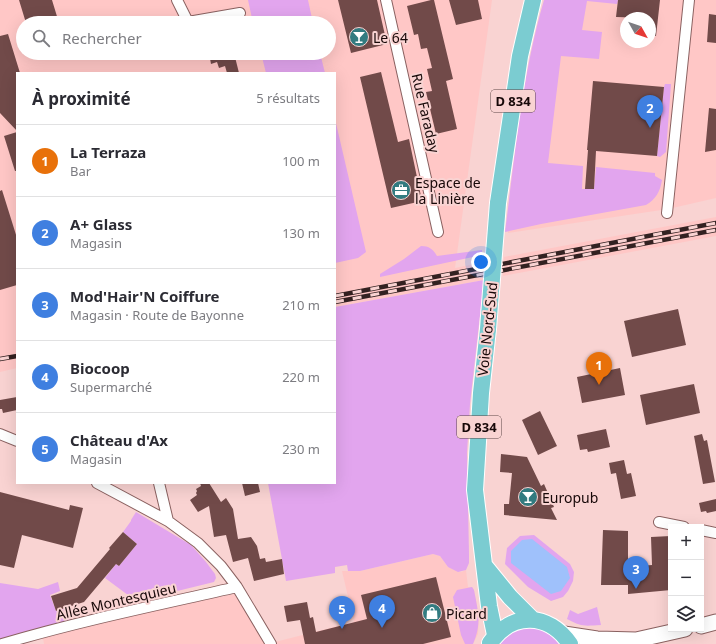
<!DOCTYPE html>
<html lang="fr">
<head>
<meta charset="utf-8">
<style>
  :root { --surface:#fff; --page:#f2f2f3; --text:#2b2b33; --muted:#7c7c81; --line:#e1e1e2; --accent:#d93025 }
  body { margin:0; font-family:"Noto Sans",sans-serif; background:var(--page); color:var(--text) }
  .controls { position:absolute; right:12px; bottom:12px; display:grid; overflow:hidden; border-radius:0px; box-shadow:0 4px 16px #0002 }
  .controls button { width:36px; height:36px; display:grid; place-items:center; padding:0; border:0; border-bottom:1px solid var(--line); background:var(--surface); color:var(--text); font:20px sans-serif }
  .compass { position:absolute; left:620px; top:12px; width:36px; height:36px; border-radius:50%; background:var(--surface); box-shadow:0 4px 16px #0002; rotate:130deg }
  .you { position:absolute; left:481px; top:262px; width:14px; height:14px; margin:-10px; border:3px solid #fff; border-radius:50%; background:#1a73e8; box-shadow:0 0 0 6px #1a73e833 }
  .badge { display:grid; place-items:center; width:26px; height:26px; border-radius:50%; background:var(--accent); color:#fff; font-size:13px; font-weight:700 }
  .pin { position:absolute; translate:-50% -33px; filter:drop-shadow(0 1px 2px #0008) }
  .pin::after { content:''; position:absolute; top:21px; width:14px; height:12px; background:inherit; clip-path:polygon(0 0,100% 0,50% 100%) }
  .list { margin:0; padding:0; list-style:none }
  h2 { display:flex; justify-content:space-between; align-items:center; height:52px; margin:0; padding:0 16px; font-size:17px }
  h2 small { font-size:13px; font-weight:400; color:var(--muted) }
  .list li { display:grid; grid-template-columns:26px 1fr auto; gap:12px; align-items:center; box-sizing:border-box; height:72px; padding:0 16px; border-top:1px solid var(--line) }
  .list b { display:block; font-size:15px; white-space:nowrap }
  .list p { margin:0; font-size:13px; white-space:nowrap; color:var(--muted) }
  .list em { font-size:13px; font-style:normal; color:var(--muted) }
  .icon { flex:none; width:22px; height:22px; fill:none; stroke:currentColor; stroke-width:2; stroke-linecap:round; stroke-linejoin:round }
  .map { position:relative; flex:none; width:716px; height:644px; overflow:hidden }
  .search { position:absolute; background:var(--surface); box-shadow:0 4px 16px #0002; left:16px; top:16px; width:320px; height:44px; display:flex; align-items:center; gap:10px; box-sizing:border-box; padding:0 14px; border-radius:22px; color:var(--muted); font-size:15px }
  .panel { position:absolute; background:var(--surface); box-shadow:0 4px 16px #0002; left:16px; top:72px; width:320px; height:412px; border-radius:0px }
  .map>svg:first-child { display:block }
  .built { fill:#ffc7c6; fill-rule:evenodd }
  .green { fill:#e2a5ee }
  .water { fill:#9fc1fb }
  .building { fill:#714a49 }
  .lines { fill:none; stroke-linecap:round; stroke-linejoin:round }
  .street-casing { stroke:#8a6160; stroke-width:12 }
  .secondary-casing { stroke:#8a6160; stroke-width:17 }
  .primary-casing { stroke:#fff; stroke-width:18 }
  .street { stroke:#fff; stroke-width:10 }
  .secondary { stroke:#fff; stroke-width:15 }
  .primary { stroke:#7bccd1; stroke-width:16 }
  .rail-casing { stroke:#332121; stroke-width:4.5 }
  .rail { stroke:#f9d3d2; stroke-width:3; stroke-dasharray:9; stroke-linecap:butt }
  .primary-bridge-casing { stroke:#fff; stroke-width:18; stroke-linecap:butt }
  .primary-bridge { stroke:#7bccd1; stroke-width:16 }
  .labels { text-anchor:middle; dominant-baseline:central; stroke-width:4; stroke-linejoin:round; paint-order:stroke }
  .shield { fill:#f9d3d2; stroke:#5b4545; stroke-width:1 }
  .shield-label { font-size:13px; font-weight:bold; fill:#170808 }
  .poi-label { font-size:14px; fill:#170808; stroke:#f9d3d2; text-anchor:start }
  .street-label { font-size:14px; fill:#170808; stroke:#f9d3d2 }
</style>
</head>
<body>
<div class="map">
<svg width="716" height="644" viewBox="0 0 716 644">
  <rect width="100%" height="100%" fill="#f9d3d2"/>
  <path class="built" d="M 0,0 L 492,0 L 455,268 L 485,262 L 484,280 L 335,307 L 335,73 L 17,73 L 17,368 L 0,372 ZM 23,23 L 329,23 L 329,53 L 23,53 Z
    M 545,0 L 716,0 L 716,198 L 668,209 L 508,233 ZM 626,18 L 650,18 L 650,42 L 626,42 Z
    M 716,217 L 716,236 L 503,276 L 504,257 Z
    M 433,554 L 440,556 L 448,567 L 461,572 L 466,570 L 468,587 L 472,587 L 474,590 L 479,616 L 478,634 L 473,644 L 44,644 L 43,638 L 160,609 L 240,593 L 271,643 L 354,622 L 342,571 L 360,571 Z"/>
  <path class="green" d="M 248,0 L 308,0 L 313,23 L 253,23 Z
    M 544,0 L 618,0 L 617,4 L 587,1 L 582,30 L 602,32 L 599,59 L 561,56 L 548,163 L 583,166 L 582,189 L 594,189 L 596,167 L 655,173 L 655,176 L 662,180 C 660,192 656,199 646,205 L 541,224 L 505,232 C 515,155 522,75 544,0 Z
    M 261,53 L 320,53 L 325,73 L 266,73 Z
    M 665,84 L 671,84 L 666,152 L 660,157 L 657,156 L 664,87 Z
    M 335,119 L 366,252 L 358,258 L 335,263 Z
    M 421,246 C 429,246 433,249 437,256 L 482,250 L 482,255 L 380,277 L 380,274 L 404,259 Z
    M 484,280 L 470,404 L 467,453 L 469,554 L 469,563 L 466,570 L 458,572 L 448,567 L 440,556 L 433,554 L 360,571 L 348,571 L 347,565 L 335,567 L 335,573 L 286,581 L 268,483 L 335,483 L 335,307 Z
    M 136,512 L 191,545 L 206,562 L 215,574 L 216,578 L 214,582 L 165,594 L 167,585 L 136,593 L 136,601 L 105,578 L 116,564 L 119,566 L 137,544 L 123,532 L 131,521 L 131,520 Z
    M 534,535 L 570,564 L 574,572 L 573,581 L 568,591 L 563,597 L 551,601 L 528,587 L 505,564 L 507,548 L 520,536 Z
    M 58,582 L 60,591 L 50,595 L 56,611 L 66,608 L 70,620 L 0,639 L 0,583 L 38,589 Z
    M 472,587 L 474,590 C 478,611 482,624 473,644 L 465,644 L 461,635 L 453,597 L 457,590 Z
    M 597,607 L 601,625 C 584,626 582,627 567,619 L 570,610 L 578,614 Z
    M 532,627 L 548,631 L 561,644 L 497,644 L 516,629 Z"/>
  <path class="water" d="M 532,539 L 567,567 L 570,578 L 561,591 L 551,594 L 511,563 L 511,551 L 522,540 Z"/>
  <path class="building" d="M 19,0 L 52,0 L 59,23 L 26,23 Z
    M 338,0 L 377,0 L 387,44 L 351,53 Z
    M 431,0 L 434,0 L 453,79 L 446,81 L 457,129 L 436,134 L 426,92 L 432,91 L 427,69 L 432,68 L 427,48 L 421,49 L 418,34 L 414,35 L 407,6 Z
    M 449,0 L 478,0 L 482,19 L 456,25 Z
    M 618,0 L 660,0 L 656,36 L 650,36 L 650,18 L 616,17 Z
    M 709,14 L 716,15 L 716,43 L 707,42 Z
    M 8,34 L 20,73 L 17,73 L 17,131 L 0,113 L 0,36 Z
    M 209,53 L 240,53 L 241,56 L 235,57 L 239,73 L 227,73 L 225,66 L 219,68 L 217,62 L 211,64 Z
    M 381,72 L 398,142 L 409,139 L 422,201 L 391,208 L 360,77 Z
    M 593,81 L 664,87 L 657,156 L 596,151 L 594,189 L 585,189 L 588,150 L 587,150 Z
    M 709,108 L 716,109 L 716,150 L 705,152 Z
    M 17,132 L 17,171 L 15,171 L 4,136 Z
    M 2,190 L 17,238 L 17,285 L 0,290 L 0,191 Z
    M 678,309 L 686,345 L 632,357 L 624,321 Z
    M 620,368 L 625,395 L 582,403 L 577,377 Z
    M 694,384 L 700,413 L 646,425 L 640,395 Z
    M 17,397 L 17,410 L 3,413 L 2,409 L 0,409 L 0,400 Z
    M 540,411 L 557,446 L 538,455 L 522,420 Z
    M 606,429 L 610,447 L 588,452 L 587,449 L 580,450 L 577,435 Z
    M 702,434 L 704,441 L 707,440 L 715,482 L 703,484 L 694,436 Z
    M 501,454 L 527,457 L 541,486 L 544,484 L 554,507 L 551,508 L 557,520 L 504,515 L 504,504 L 509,504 L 512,473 L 500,472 Z
    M 624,460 L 627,474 L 631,473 L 636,496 L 621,499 L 616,473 L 611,474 L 609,463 Z
    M 200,483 L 209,483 L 221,502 L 226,498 L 233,509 L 238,539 L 251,537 L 257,546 L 260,559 L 265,558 L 266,562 L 282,559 L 284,574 L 254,581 L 248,558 L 233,562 L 226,535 L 214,537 L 209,506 L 198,512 L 190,500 L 197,495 L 196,493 L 197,491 L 196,489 L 201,486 Z
    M 242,483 L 258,483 L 260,492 L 245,496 Z
    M 0,492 L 69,510 L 70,505 L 83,508 L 73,548 L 22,535 L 14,568 L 0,565 Z
    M 716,499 L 716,511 L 707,513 L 706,511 L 701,512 L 699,503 Z
    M 603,530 L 628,531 L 628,567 L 652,565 L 651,537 L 671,536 L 671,590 L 628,594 L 628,585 L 601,585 Z
    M 123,532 L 137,544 L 119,566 L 116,564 L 84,602 L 56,611 L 51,596 L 77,588 L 110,549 L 109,548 Z
    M 436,577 L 451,637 L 423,644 L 305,644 L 300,620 L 287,622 L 284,606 L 307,602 L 310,618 L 313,617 L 316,632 L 367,619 L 361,595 Z"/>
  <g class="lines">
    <g class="street-casing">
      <path id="street" d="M 177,0 L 188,22 L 240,13
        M 386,0 L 438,232
        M 667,213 L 689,0
        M 0,434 L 17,441
        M 97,483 L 168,521
        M 159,483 L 168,521 L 198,543 L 221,566 L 237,587 L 271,644
        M 659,522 L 684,527
        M 701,530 L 716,533
        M 2,644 C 79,621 158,605 237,587"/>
    </g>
    <g class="secondary-casing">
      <path id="secondary" d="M 701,626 L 716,622
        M 564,634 L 597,639 L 636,640
        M 628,644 L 636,640 L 685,629"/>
    </g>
    <g class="primary-casing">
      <path id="primary" d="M 498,203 L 520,56 L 533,0
        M 488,329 L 481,393 L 475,490 L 489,606 L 495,635
        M 484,565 L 510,597 L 533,620
        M 490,643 C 512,611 549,613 570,644"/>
    </g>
    <use href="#street" class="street"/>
    <use href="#secondary" class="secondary"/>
    <use href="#primary" class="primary"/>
    <g class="rail-casing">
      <path id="rail" d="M 335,296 L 716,223
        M 335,302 L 716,230
        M 0,359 L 17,356"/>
    </g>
    <use href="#rail" class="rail"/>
    <g class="primary-bridge-casing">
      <path id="primary-bridge" d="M 488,329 L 498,203"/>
    </g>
    <use href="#primary-bridge" class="primary-bridge"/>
  </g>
  <defs>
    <g id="bar-disc" transform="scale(1)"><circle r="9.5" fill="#327b80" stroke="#f9d3d2"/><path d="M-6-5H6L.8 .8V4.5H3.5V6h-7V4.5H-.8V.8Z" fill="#fff"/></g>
    <g id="office-disc" transform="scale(1)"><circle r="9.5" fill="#327b80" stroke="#f9d3d2"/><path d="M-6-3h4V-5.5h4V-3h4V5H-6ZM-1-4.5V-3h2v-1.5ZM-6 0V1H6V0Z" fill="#fff"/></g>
    <g id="shop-disc" transform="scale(1)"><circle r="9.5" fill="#327b80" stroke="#f9d3d2"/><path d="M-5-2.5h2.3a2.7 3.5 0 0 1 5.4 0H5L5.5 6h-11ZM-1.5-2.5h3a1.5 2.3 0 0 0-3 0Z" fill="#fff"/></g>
  </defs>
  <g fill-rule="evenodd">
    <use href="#bar-disc" x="359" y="37"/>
    <use href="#office-disc" x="401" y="190"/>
    <use href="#bar-disc" x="528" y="497"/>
    <use href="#shop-disc" x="432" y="613"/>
  </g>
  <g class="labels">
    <g class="shield">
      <rect x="491" y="90" width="44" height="22" rx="3"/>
      <rect x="457" y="416" width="44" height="22" rx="3"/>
    </g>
    <g class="shield-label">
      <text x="513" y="101">D 834</text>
      <text x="479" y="427">D 834</text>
    </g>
    <g class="poi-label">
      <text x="373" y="37">Le 64</text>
      <text x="415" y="182">Espace de<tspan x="415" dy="16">la Linière</tspan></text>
      <text x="542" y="497">Europub</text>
      <text x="446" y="613">Picard</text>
    </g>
    <g class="street-label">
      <text transform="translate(426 113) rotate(77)">Rue Faraday</text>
      <text transform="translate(487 329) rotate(-84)">Voie Nord-Sud</text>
      <text transform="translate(116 601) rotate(-13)">Allée Montesquieu</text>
    </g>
  </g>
</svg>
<div class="controls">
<button>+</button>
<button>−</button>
<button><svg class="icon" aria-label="layers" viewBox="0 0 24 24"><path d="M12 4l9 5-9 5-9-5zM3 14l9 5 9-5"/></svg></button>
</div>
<svg class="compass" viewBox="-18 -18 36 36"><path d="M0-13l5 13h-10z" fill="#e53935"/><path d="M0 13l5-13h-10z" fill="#7c7c81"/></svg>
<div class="you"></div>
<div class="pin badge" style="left:599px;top:385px;background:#e8710a">1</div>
<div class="pin badge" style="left:650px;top:128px;background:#3f7fe0">2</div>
<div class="pin badge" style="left:636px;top:589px;background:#3f7fe0">3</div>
<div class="pin badge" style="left:382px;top:628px;background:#3f7fe0">4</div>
<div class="pin badge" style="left:342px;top:629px;background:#3f7fe0">5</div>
<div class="search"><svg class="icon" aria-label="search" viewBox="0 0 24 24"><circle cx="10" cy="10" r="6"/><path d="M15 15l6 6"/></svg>Rechercher</div>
<section class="panel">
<h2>À proximité<small>5 résultats</small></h2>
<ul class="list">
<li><span class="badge" style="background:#e8710a">1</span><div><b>La Terraza</b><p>Bar</p></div><em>100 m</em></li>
<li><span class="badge" style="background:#3f7fe0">2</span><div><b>A+ Glass</b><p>Magasin</p></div><em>130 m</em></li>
<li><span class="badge" style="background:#3f7fe0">3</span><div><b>Mod'Hair'N Coiffure</b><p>Magasin · Route de Bayonne</p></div><em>210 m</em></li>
<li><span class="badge" style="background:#3f7fe0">4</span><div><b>Biocoop</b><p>Supermarché</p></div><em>220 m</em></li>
<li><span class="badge" style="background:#3f7fe0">5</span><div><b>Château d'Ax</b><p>Magasin</p></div><em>230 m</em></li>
</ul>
</section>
</div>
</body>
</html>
